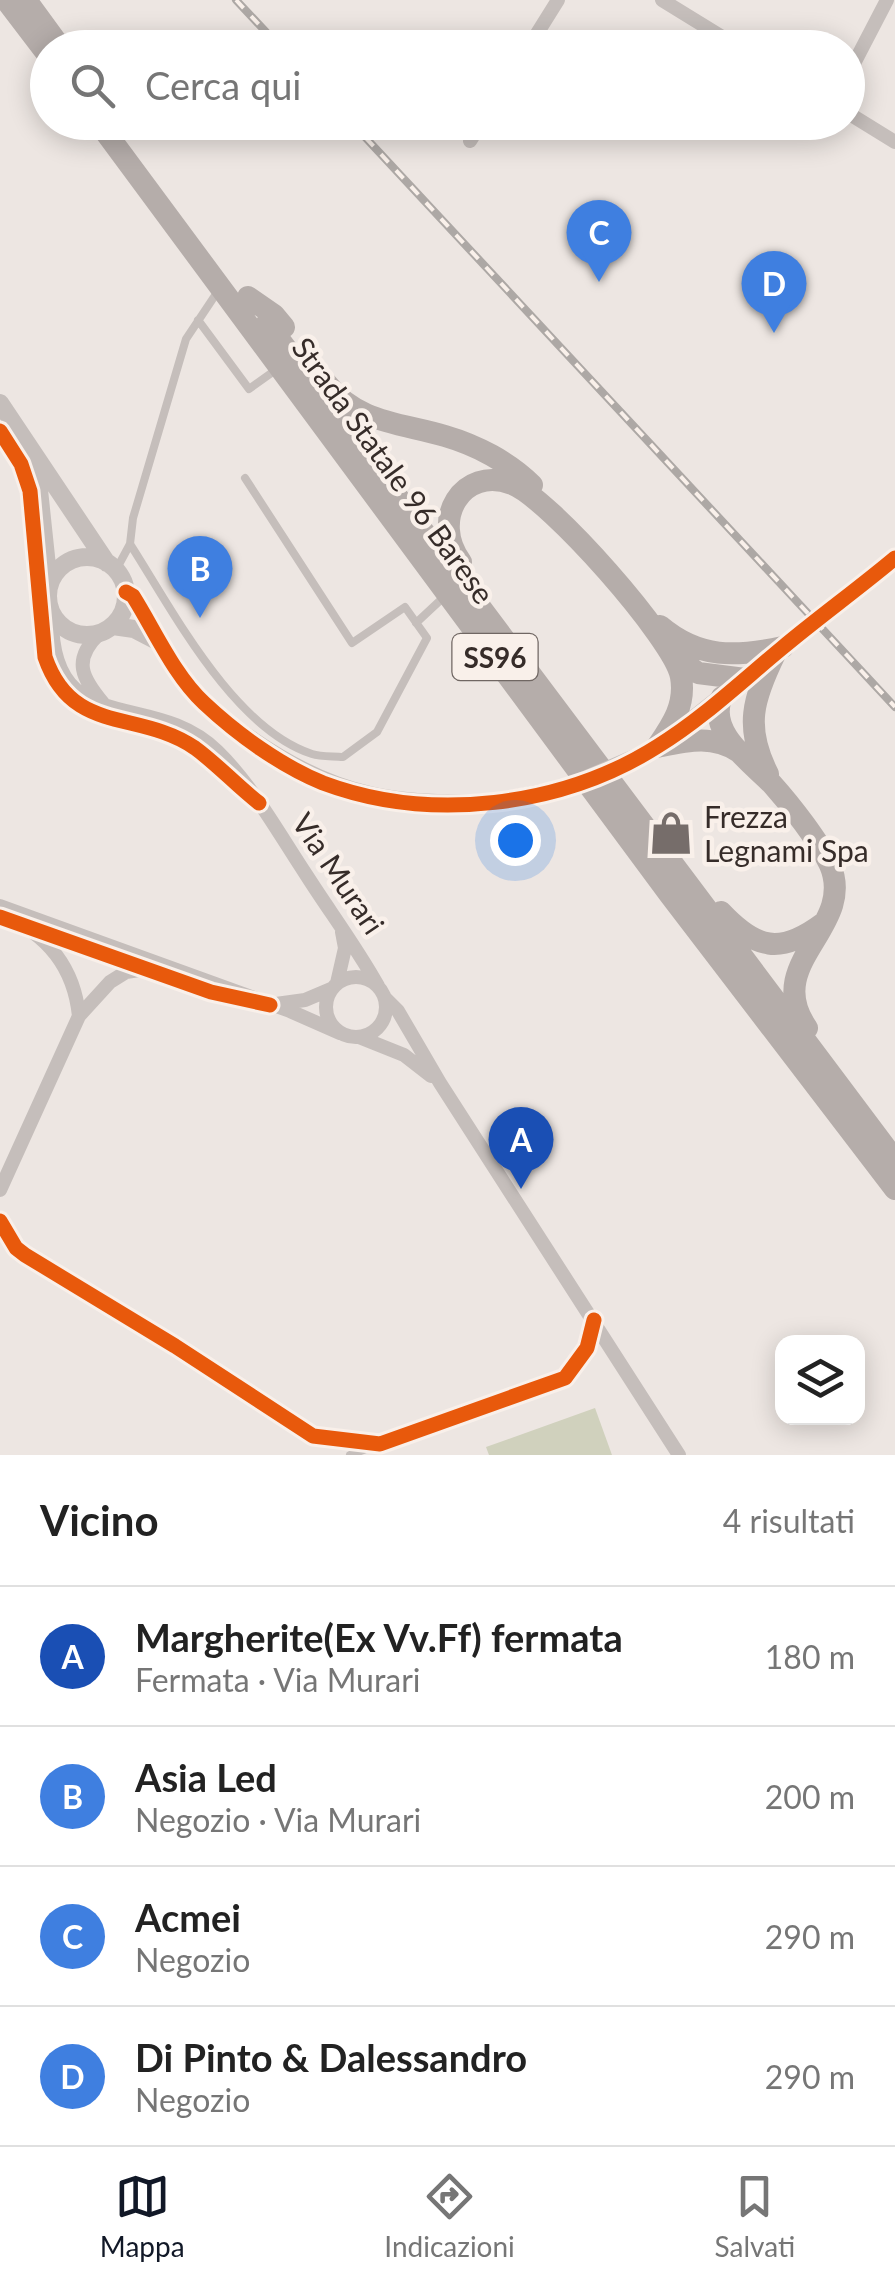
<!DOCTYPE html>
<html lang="it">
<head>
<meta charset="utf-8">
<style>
  :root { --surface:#fff; --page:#f6f6f6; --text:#222; --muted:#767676; --line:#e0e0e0; --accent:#111827 }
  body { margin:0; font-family:Lato,sans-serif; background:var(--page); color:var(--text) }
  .controls { position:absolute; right:30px; bottom:30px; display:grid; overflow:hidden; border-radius:20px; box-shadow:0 5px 25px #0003 }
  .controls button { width:90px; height:90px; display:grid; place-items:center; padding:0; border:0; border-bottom:2px solid var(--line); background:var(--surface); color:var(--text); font:50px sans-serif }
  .you { position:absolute; left:515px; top:840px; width:35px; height:35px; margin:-25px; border:8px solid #fff; border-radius:50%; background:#1a73e8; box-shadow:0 0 0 15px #1a73e833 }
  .badge { display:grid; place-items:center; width:65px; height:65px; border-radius:50%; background:var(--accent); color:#fff; font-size:32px; font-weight:700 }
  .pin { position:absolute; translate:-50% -82px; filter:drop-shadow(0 2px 5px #0008) }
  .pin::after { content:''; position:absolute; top:52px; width:35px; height:30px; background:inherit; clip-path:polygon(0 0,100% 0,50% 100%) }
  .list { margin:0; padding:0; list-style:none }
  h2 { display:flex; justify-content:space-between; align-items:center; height:130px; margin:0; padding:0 40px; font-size:42px }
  h2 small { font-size:32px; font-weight:400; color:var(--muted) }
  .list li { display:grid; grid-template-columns:65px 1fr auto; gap:30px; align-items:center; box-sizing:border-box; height:140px; padding:0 40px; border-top:2px solid var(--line) }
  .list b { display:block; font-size:38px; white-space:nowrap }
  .list p { margin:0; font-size:32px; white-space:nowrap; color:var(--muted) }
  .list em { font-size:32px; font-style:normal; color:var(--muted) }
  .icon { flex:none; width:55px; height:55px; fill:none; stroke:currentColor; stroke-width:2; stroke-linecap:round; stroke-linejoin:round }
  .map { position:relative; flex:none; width:895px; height:1455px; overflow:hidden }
  .search { position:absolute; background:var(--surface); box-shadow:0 5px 25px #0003; left:30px; right:30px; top:30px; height:110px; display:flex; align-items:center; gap:25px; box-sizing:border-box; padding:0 35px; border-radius:55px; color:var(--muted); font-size:38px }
  .sheet { height:690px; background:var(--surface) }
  nav { display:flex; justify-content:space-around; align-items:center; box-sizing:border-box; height:140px; border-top:2px solid var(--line); background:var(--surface); font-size:28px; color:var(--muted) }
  nav a { display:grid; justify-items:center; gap:5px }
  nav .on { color:var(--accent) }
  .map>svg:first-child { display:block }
  .green { fill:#d0d1bd }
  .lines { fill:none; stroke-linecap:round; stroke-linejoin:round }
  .service { stroke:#c5bebb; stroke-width:8 }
  .minor { stroke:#c5bebb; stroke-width:14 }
  .tertiary { stroke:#c5bebb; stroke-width:18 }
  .primary { stroke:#b5adaa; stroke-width:22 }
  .rail-casing { stroke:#ada8a5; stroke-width:8 }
  .rail { stroke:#f9f0ea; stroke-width:4; stroke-dasharray:11; stroke-linecap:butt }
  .tertiary-bridge { stroke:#c5bebb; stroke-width:18 }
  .cycleway-casing { stroke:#f9f0ea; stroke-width:21 }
  .cycleway { stroke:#e8590c; stroke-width:15 }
  .labels { text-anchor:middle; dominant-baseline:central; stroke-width:9; stroke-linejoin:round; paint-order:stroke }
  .shield { fill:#f9f0ea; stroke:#706763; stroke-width:2.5 }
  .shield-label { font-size:28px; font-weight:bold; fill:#362c29 }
  .street-label { font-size:30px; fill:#362c29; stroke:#f9f0ea }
  .poi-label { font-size:30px; fill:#362c29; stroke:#f9f0ea; text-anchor:start }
</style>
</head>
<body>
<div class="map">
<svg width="895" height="1455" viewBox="0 0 895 1455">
  <rect width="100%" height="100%" fill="#ede6e2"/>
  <path class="green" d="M 595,1408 L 612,1455 L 489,1455 L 486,1447 Z"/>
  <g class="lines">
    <path class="service" d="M 198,320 L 249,389 L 277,369
      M 130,544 L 133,518 L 186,339 L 218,291
      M 116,570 L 130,544 C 173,611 233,728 312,754 C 321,757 333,756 343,757 L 377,732 L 427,638 L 405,607 L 352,643 L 245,478
      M 416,623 L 446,595
      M 350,1455 L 374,1446"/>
    <path class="minor" d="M 662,0 L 740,48
      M 528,48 L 558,0
      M 848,75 L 887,0
      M 848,113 L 895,142
      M 470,141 L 482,122
      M 52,615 C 50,742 152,687 217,751 C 253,786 279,834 307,876 C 330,912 357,948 378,986
      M 99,634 C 72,660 82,678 103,703
      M 0,906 L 290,1011 L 340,1033
      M 3,915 C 48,935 74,967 79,1016
      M326 1007a30 30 0 1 1 60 0a30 30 0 1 1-60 0Z
      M 337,983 L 345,948 L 342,932
      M 385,998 L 398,1011 L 440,1083 L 679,1455
      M 276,1004 L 305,1000 L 331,989
      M 359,1037 L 404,1055 L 431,1076
      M 0,1190 L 79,1016 L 110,982 L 126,972 L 146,969 L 164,972
      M 0,1221 L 16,1248 L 25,1255 L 175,1346 L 313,1436 L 380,1444 L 565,1378 L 587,1348 L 594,1320"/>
    <path class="tertiary" d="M 0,403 L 107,563
      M 25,450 L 39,490 L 49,585
      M48 596a39 39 0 1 1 78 0a39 39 0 1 1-78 0Z
      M 126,592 L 133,596 C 154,631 173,667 199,698 C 213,715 235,729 253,741 C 336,798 399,808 498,802
      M 113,626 L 134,629 L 159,642
      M 666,741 L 724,695"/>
    <path class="primary" d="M 6,0 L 48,55
      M 26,0 L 61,48
      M 98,122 L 670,895 L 895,1189
      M 248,297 L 274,315 L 284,327
      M 267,323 L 895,1160
      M 327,384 C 357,423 401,423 445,436 C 476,445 509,462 532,485
      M 461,562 C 430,520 462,465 512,484 C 548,497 675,640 681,677 C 686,705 672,725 657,747
      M 660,626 C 699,659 736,657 783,647
      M 675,656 L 698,673 L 745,679
      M 722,697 C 706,732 751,762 772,784 C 790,804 819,841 830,865 C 857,928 761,962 807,1028
      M 657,747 C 686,741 713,734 739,752
      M 768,774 C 744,727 753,699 775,654
      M 721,912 C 756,949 780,955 822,924"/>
    <g class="rail-casing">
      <path id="rail" d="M 236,0 L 281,48
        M 351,122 L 895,707"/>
    </g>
    <use href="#rail" class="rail"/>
    <path class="tertiary-bridge" d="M 787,644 L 886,565
      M 498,802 L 566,788 L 649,752"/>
    <g class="cycleway-casing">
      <path id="cycleway" d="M 0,431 L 21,464 L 30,491 L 45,657 C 72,736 138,709 195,748 C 217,764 237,786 259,803
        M 126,592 L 133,596 C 155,631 174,675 204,703 C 237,734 281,766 323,783 C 430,823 562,807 658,746 C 702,719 742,681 782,648 C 819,617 858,589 895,558
        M 0,917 L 211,992 L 270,1005
        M 0,1221 L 16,1248 L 25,1255 L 175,1346 L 313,1436 L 380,1444 L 565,1378 L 587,1348 L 594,1320"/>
    </g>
    <use href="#cycleway" class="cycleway"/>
  </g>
  <defs>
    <g id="shop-bare" transform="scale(3.45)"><path d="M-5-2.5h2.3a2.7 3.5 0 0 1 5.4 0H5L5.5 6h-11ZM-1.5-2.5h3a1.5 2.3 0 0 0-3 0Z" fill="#766d6a" stroke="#f9f0ea" stroke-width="2.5" paint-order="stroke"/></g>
  </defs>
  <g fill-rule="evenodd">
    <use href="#shop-bare" x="671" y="833"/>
  </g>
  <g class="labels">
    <rect class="shield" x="452.5" y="634" width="85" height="46" rx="8"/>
    <g class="shield-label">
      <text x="495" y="657">SS96</text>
    </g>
    <g class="street-label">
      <text transform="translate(394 470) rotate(54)">Strada Statale 96 Barese</text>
      <text transform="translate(339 873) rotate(56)">Via Murari</text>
    </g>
    <g class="poi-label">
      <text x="704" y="816">Frezza<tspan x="704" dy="34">Legnami Spa</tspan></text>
    </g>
  </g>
</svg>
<div class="controls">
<button><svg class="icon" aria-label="layers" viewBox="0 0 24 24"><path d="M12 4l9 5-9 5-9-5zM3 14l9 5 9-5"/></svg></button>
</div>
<div class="you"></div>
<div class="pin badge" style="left:521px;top:1189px;background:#1a4fb4">A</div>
<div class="pin badge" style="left:200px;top:618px;background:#3f7fe0">B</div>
<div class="pin badge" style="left:599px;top:282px;background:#3f7fe0">C</div>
<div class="pin badge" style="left:774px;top:333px;background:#3f7fe0">D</div>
<div class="search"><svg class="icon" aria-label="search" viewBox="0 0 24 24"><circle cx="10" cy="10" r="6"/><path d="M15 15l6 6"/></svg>Cerca qui</div>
</div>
<section class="sheet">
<h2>Vicino<small>4 risultati</small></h2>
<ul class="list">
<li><span class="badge" style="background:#1a4fb4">A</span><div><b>Margherite(Ex Vv.Ff) fermata</b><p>Fermata · Via Murari</p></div><em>180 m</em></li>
<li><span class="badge" style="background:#3f7fe0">B</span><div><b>Asia Led</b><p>Negozio · Via Murari</p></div><em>200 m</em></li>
<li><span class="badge" style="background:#3f7fe0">C</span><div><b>Acmei</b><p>Negozio</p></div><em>290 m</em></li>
<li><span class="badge" style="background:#3f7fe0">D</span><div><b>Di Pinto &amp; Dalessandro</b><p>Negozio</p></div><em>290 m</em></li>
</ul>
</section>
<nav>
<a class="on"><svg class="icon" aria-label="map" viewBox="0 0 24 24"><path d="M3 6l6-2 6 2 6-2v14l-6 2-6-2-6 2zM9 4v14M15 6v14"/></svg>Mappa</a>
<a><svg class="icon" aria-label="directions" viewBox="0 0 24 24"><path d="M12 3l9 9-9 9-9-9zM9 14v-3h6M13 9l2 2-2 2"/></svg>Indicazioni</a>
<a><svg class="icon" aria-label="saved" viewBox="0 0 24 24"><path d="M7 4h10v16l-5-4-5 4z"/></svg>Salvati</a>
</nav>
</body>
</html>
